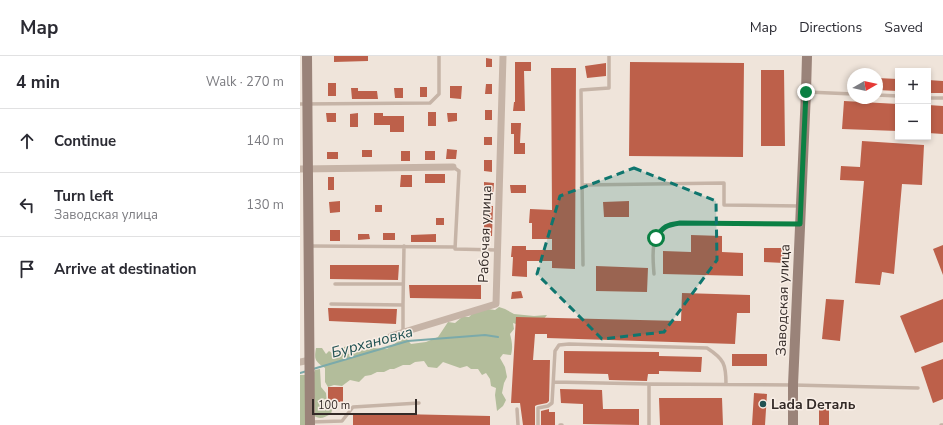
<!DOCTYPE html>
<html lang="en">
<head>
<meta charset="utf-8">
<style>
  :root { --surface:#fff; --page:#f7f7f7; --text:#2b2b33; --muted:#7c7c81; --line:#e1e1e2 }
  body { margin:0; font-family:"Nunito Sans",sans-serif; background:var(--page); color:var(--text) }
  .controls { position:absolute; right:12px; top:12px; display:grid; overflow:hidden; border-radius:0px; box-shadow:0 2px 6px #0003 }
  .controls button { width:36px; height:36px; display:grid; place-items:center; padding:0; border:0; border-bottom:1px solid var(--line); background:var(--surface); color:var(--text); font:20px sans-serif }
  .compass { position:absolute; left:547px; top:12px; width:36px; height:36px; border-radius:50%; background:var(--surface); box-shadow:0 2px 6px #0003; rotate:81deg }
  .scale { position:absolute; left:12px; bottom:10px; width:105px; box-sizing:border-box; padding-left:4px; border:2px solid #332a27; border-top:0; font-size:11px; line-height:14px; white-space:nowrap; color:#332a27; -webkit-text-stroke:3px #f8eee6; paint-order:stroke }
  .stop { position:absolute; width:12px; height:12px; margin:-9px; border:3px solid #0b8043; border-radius:50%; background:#fff }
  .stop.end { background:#0b8043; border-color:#fff; box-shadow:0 1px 4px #0008 }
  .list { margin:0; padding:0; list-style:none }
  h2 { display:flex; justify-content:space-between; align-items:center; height:52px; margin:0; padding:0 16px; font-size:17px }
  h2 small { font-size:13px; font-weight:400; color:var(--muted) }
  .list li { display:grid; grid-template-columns:26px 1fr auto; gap:12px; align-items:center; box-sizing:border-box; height:64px; padding:0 16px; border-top:1px solid var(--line) }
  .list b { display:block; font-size:15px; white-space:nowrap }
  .list p { margin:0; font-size:13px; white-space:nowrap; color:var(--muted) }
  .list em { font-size:13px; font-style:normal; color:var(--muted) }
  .icon { flex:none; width:22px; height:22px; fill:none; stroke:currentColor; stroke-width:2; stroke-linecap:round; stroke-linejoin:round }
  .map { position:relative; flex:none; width:643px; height:369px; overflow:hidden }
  header { display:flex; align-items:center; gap:24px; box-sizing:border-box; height:56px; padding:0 20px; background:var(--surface); border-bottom:1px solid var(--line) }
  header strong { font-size:19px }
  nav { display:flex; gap:22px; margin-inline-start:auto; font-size:14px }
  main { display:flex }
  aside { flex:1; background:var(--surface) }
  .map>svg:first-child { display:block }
  .green { fill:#b3bd9b }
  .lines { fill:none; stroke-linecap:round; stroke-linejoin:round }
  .stream { stroke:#7baaaa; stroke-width:2 }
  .building { fill:#bd604a }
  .lane { stroke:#c6b4a7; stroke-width:3.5 }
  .street { stroke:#c6b4a7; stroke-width:7 }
  .secondary { stroke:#9a8379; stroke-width:10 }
  .route { stroke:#0b8043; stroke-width:5 }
  .marked { fill:#0f766e; fill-opacity:0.2; stroke:#0f766e; stroke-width:3; stroke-dasharray:8 5; stroke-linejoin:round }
  .poi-dot { fill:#205152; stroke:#f8eee6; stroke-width:1.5 }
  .labels { text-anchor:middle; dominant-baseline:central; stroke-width:3; stroke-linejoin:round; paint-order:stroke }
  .street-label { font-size:14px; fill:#332a27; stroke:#f8eee6 }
  .poi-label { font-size:14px; font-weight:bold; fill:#332a27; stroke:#f8eee6; text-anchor:start }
  .water-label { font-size:15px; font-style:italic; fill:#205152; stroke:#f8eee6 }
</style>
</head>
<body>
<header>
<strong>Map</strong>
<nav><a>Map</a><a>Directions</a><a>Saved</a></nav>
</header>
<main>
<aside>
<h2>4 min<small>Walk · 270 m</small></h2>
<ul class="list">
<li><svg class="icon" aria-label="ahead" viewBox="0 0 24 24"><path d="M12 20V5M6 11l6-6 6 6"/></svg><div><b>Continue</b></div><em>140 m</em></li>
<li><svg class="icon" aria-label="left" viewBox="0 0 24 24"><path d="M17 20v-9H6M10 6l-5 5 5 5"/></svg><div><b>Turn left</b><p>Заводская улица</p></div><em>130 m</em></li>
<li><svg class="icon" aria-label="arrive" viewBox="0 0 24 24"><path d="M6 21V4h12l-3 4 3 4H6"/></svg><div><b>Arrive at destination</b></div></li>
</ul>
</aside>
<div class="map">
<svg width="643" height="369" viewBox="0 0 643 369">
  <rect width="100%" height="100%" fill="#efe4da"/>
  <path class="green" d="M 199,251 L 205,253 L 214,258 L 234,260 L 247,259 L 239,269 L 222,270 L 213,267 L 214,273 L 210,278 C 212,286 213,291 211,299 L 203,298 L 200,302 L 205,311 L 207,321 L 204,327 L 202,337 L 206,344 L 203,350 L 197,355 L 195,339 L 196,332 L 191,330 L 190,323 L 186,317 L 182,319 L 178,313 L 171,313 L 167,310 L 160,312 L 143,306 L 137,312 L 128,311 L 124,305 L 115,306 L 110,309 L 103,309 L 94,313 L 90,313 L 84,316 L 77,316 L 71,319 L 65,320 L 59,326 L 50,324 L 42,330 L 34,329 L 28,331 L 25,326 L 25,312 C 15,305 14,304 16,292 L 22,292 L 26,298 L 29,295 L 35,299 L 41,292 L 50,289 L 48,298 L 72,292 L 87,293 L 97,286 L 106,282 L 111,288 L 126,286 L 138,281 L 148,266 L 155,267 L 162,261 L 169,261 L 174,256 L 188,253 L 195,254 Z
    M 20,313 L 21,331 L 26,337 L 27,348 L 32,354 L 31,358 C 23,362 21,364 12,359 L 13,319 L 15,314 Z
    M 0,319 L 6,319 L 7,369 L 0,369 Z"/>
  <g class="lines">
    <path class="stream" d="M 13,313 L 108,285 L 185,279 L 198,281
      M 0,317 L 7,315"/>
  </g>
  <path class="building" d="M 34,0 L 68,0 L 68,5 L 34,6 Z
    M 186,2 L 192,3 L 192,11 L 186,11 Z
    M 215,6 L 231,6 L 231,15 L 224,15 L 225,55 L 213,55 L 214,46 L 215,46 Z
    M 330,6 L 444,7 L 443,101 L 329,100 Z
    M 306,7 L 306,20 L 287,22 L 285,10 Z
    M 251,12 L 276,12 L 275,213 L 252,212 L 252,205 L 227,205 L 227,221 L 212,220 L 213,201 L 211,201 L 212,190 L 226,190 L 226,194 L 252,194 L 252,183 L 232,183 L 232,167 L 229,167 L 230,153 L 252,154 Z
    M 461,14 L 484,14 L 485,90 L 461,90 Z
    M 577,22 L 598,23 L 598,35 L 577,34 Z
    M 628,24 L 643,25 L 643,37 L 628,37 Z
    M 28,27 L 36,27 L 36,40 L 28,40 Z
    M 186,28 L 192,28 L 192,38 L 185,38 Z
    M 150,30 L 162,30 L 161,43 L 150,42 Z
    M 120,31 L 127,31 L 127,41 L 120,41 Z
    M 51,32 L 58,32 L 58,35 L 77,35 L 78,43 L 52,43 Z
    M 94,32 L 103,32 L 103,42 L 95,42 Z
    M 544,45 L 598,48 L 598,75 L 542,73 Z
    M 628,49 L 643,50 L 643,78 L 628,77 Z
    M 185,54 L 192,54 L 192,64 L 185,64 Z
    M 128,56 L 136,56 L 136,70 L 128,70 Z
    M 26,57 L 36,57 L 36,66 L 27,66 Z
    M 58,57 L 58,71 L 50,71 L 50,58 Z
    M 74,57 L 83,57 L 83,60 L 104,60 L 104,76 L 90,76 L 90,69 L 74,69 Z
    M 147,57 L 157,57 L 157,65 L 148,66 Z
    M 211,67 L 221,67 L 220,87 L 225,87 L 225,98 L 214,98 L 214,78 L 211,78 Z
    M 184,81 L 192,81 L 192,89 L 184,89 Z
    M 562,85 L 624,89 L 622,129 L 602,128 L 594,218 L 582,216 L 580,229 L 555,227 L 564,125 L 540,124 L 541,110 L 560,111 Z
    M 147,93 L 157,94 L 156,103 L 146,103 Z
    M 62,94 L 72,94 L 72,101 L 62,101 Z
    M 101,95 L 110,95 L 110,105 L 101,105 Z
    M 125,95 L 135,95 L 135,104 L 125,104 Z
    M 27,96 L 38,96 L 38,103 L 27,103 Z
    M 184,104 L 192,104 L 192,116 L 184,115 Z
    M 125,118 L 145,118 L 145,127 L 125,127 Z
    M 101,119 L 112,119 L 112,131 L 100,131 Z
    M 28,121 L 34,121 L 34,134 L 28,134 Z
    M 184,126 L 194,127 L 193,139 L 184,139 Z
    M 210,129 L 226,129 L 226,137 L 211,137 Z
    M 40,145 L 40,156 L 30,157 L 29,146 Z
    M 329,145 L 329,161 L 304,161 L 303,146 Z
    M 75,149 L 82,149 L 82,156 L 75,156 Z
    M 184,150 L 193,150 L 192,180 L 184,180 Z
    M 136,162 L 144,162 L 144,169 L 136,169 Z
    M 30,174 L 40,174 L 40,185 L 30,185 Z
    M 83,177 L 95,177 L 95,184 L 83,184 Z
    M 58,178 L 69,178 L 70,183 L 58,184 Z
    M 136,178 L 136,186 L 111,186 L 111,179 Z
    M 391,179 L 422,180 L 422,196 L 443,197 L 443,220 L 363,218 L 363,195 L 391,196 Z
    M 643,189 L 643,219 L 633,193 Z
    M 464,192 L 484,192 L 484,207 L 464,206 Z
    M 30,209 L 99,209 L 98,224 L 30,223 Z
    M 296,210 L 348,212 L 347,236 L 296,235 Z
    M 109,229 L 181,229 L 181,243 L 110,242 Z
    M 221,235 L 223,242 L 211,243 L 212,236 Z
    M 382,237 L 450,239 L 450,257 L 437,257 L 435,288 L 247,282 L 247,278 L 235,278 L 233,304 L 250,304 L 249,345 L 247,347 L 237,349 L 235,350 L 235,369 L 223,369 L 220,347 L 211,347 L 216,261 L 381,265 Z
    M 526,243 L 544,244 L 540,285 L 522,283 Z
    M 643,243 L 643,286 L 615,297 L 600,260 Z
    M 28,252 L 97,253 L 96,268 L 29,265 Z
    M 264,295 L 359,296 L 359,300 L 402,301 L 401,316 L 359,315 L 359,318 L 348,318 L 347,325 L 309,324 L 308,318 L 264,317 Z
    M 432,298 L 467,298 L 467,310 L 432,310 Z
    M 643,303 L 643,343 L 633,347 L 621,311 Z
    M 28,331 L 43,331 L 43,346 L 28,346 Z
    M 260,333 L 302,334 L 303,353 L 339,353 L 339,369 L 283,368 L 283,348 L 261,347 Z
    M 454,337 L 467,338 L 465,369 L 452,369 Z
    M 359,342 L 422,342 L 423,369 L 360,369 Z
    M 249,353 L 249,356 L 255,356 L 255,369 L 241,369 L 241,355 Z
    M 519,353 L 529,353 L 529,369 L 519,369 Z
    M 53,357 L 190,360 L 190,369 L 53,369 Z"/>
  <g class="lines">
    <path class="lane" d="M 507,36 L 553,38
      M 577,39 L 598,40
      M 628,42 L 643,42
      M 0,48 L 130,47 L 139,38 L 139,0
      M 153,111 L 159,115 L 155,193 L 197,194
      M 282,129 L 424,127 L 424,149 L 500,150
      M 10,190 L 155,191
      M 283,209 L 281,34 L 309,32 L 309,0
      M 354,218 C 353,202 349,178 368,169 C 371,167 376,167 380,167 L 499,168
      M 35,228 L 103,228
      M 31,248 L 103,249 L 103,276
      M 103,249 L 104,190
      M 254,326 L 349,328 L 493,329 L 618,332
      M 349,328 L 349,369
      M 217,353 L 218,369
      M 11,366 L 42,365 L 53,351 L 119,347
      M 238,369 L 238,352 L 248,350 L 252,347 L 255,295 L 259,289 L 269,288 L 407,292 C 424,303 426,308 426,328
      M 260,369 L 262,369
      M 641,369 L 643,369"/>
    <path class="street" d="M 0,113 L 153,111
      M 91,280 L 196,248 L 203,0
      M 0,306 L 10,304"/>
    <path class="secondary" d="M 7,0 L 10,369
      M 493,369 L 493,329 L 506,36 L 507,0"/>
  </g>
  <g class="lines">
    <path class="route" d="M 356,182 C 363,170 367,169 380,167 L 500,168 L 506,36"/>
  </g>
  <path class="marked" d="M 334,112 L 416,145 L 417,204 L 364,276 L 302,283 L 237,218 L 260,140 Z"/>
  <circle class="poi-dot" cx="463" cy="348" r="4"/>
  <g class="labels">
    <g class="street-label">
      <text transform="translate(185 178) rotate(-88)">Рабочая улица</text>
      <text transform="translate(483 244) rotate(-88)">Заводская улица</text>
    </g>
    <g class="poi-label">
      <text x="471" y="348">Lada Dеталь</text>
    </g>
    <g class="water-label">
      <text transform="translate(72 286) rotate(-15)">Бурхановка</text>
    </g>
  </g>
</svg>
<div class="controls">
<button>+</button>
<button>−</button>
</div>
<svg class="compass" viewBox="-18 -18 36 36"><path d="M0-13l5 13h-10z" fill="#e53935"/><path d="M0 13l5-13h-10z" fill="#7c7c81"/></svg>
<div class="scale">100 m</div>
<div class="stop" style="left:356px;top:182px"></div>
<div class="stop end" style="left:506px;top:36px"></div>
</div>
</main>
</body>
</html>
